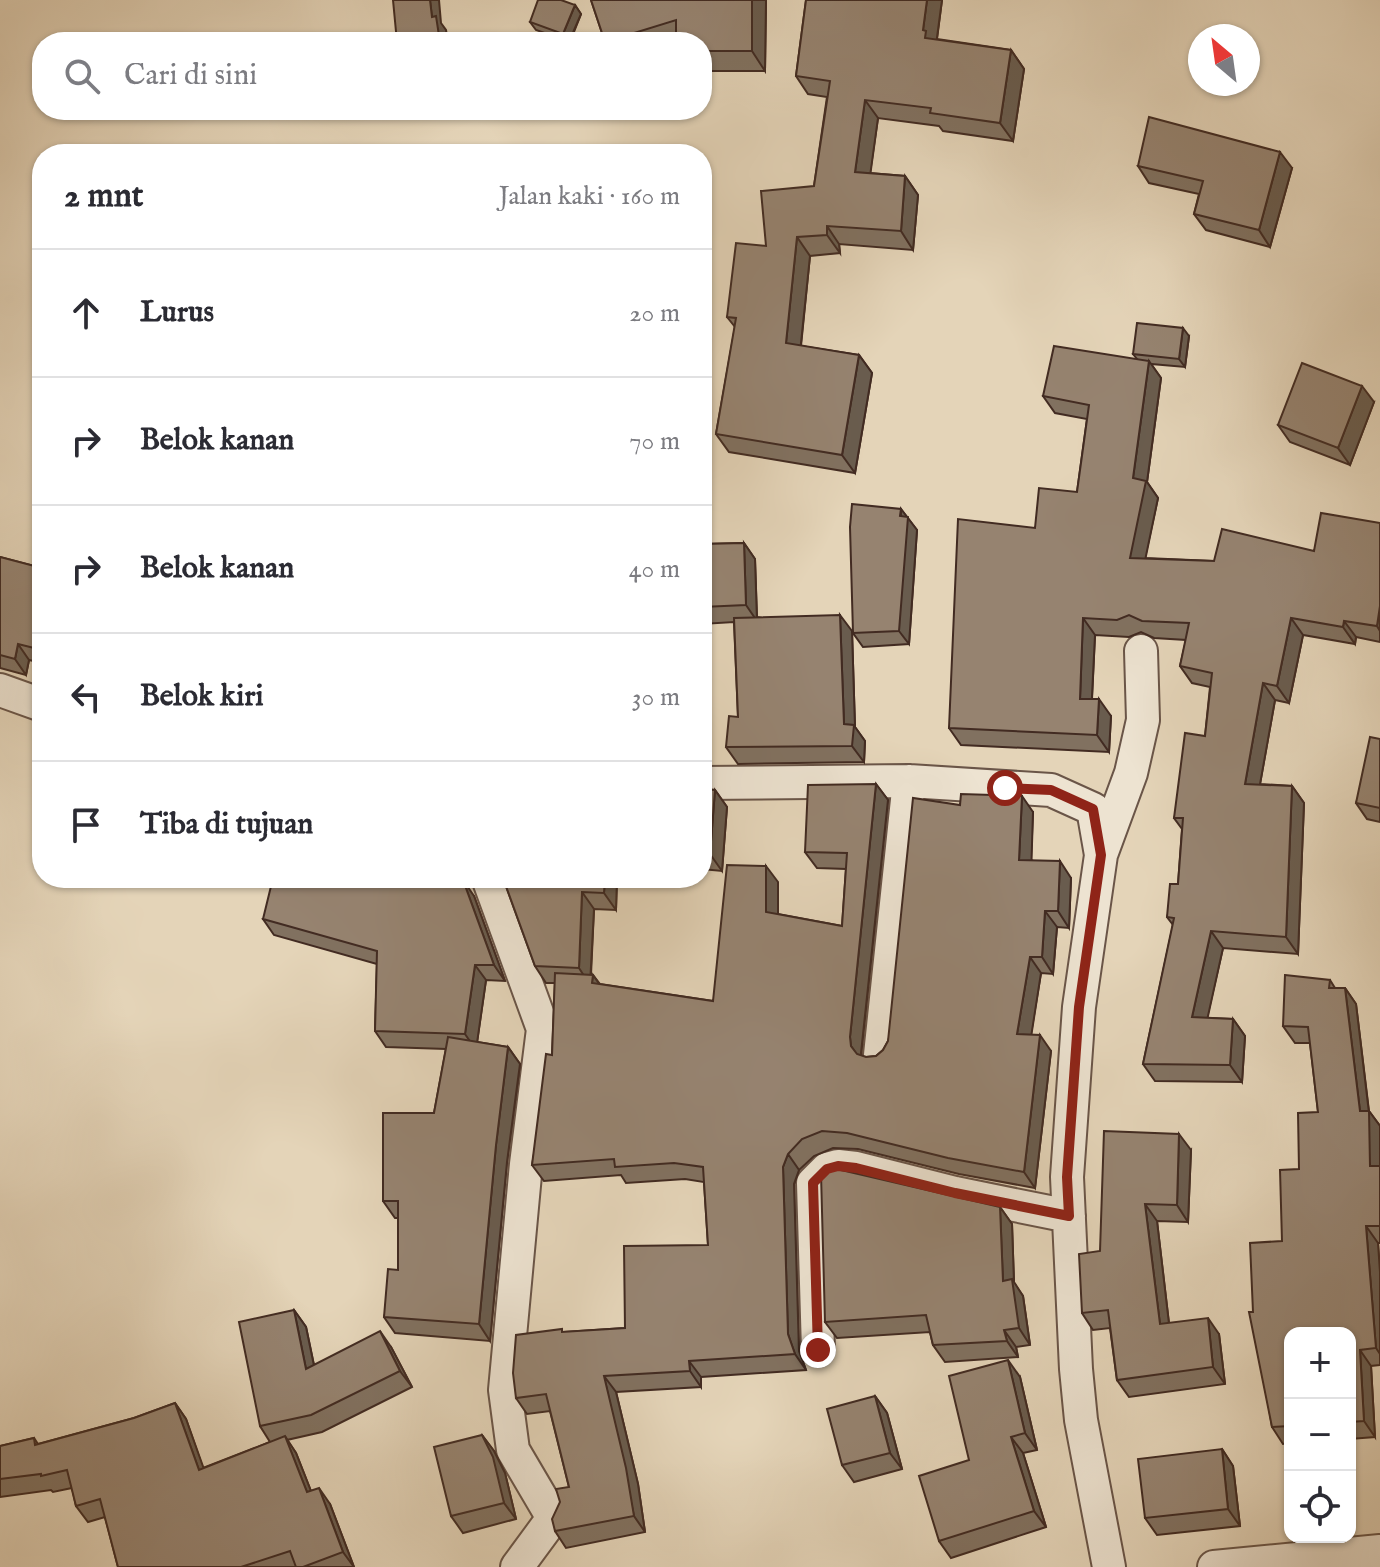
<!DOCTYPE html>
<html lang="id">
<head>
<meta charset="utf-8">
<style>
  :root { --surface:#fff; --page:#f7f7f7; --text:#2b2b33; --muted:#7c7c81; --line:#e1e1e2 }
  body { margin:0; font-family:"IM FELL English",serif; background:var(--page); color:var(--text) }
  .controls { position:absolute; right:24px; bottom:24px; display:grid; overflow:hidden; border-radius:16px; box-shadow:0 2px 6px #0004 }
  .controls button { width:72px; height:72px; display:grid; place-items:center; padding:0; border:0; border-bottom:2px solid var(--line); background:var(--surface); color:var(--text); font:40px sans-serif }
  .compass { position:absolute; left:1188px; top:24px; width:72px; height:72px; border-radius:50%; background:var(--surface); box-shadow:0 2px 6px #0004; rotate:331deg }
  .stop { position:absolute; width:24px; height:24px; margin:-18px; border:6px solid #8f2418; border-radius:50%; background:#fff }
  .stop.end { background:#8f2418; border-color:#fff; box-shadow:0 2px 8px #0008 }
  .list { margin:0; padding:0; list-style:none }
  h2 { display:flex; justify-content:space-between; align-items:center; height:104px; margin:0; padding:0 32px; font-size:34px }
  h2 small { font-size:26px; font-weight:400; color:var(--muted) }
  .list li { display:grid; grid-template-columns:52px 1fr auto; gap:24px; align-items:center; box-sizing:border-box; height:128px; padding:0 32px; border-top:2px solid var(--line) }
  .list b { display:block; font-size:30px; white-space:nowrap }
  .list em { font-size:26px; font-style:normal; color:var(--muted) }
  .icon { flex:none; width:44px; height:44px; fill:none; stroke:currentColor; stroke-width:2; stroke-linecap:round; stroke-linejoin:round }
  .map { position:relative; flex:none; width:1380px; height:1567px; overflow:hidden }
  .search { position:absolute; background:var(--surface); box-shadow:0 2px 6px #0004; left:32px; top:32px; width:680px; height:88px; display:flex; align-items:center; gap:20px; box-sizing:border-box; padding:0 28px; border-radius:32px; color:var(--muted); font-size:30px }
  .panel { position:absolute; background:var(--surface); box-shadow:0 2px 6px #0004; left:32px; top:144px; width:680px; height:744px; border-radius:32px }
  .map>svg:first-child { display:block }
  .lines { fill:none; stroke-linecap:round; stroke-linejoin:round }
  .minor-casing { stroke:#6a5548; stroke-width:36 }
  .minor { stroke:#ede3d1; stroke-width:32 }
  .wall { fill:#817160; stroke:#422b22; stroke-width:2 }
  .shaded-wall { fill:#695c4e; stroke:#422b22; stroke-width:2 }
  .building { fill:#968370; stroke:#422b22; stroke-width:2 }
  .route { stroke:#8f2418; stroke-width:10 }
</style>
</head>
<body>
<div class="map">
<svg width="1380" height="1567" viewBox="0 0 1380 1567">
  <rect width="100%" height="100%" fill="#e4d4b8"/>
  <filter id="stains"><feTurbulence type="fractalNoise" baseFrequency=".0025" numOctaves="4"/><feColorMatrix values="0 0 0 0 .2 0 0 0 0 .09 0 0 0 0 .02 0 0 0 .5 -.17"/></filter>
  <radialGradient id="worn" r=".72"><stop offset=".6" stop-color="#630" stop-opacity="0"/><stop offset="1" stop-color="#630" stop-opacity=".3"/></radialGradient>
  <g class="lines">
    <g class="minor-casing">
      <path id="minor" d="M 0,690 L 42,705
        M 702,783 L 909,781 L 1051,790 L 1093,809 L 1101,855 L 1079,1007 L 1067,1177 L 1076,1369 L 1081,1420 L 1109,1567
        M 1102,852 L 1131,773 L 1143,720 L 1141,651
        M 488,878 L 543,1029 L 526,1164 L 505,1390 L 513,1450 L 553,1518 L 517,1567
        M 880,1055 L 909,781
        M 818,1350 L 813,1183 L 827,1169 L 838,1166 L 856,1168 L 955,1193 L 1069,1216
        M 1214,1567 L 1380,1551"/>
    </g>
    <use href="#minor" class="minor"/>
  </g>
  <path class="wall" d="M 591,0 L 766,0 L 765,71 L 702,71 L 702,42 L 605,42 Z
    M 806,0 L 942,0 L 937,39 L 1011,50 L 1024,69 L 1013,141 L 943,131 L 939,126 L 878,118 L 870,173 L 905,176 L 918,195 L 913,250 L 839,244 L 840,253 L 810,256 L 801,346 L 859,355 L 872,373 L 855,473 L 729,452 L 716,434 L 735,327 L 727,317 L 766,246 L 814,186 L 827,97 L 808,94 L 796,76 Z
    M 575,5 L 581,14 L 570,42 L 536,30 L 530,22 Z
    M 1138,166 L 1292,168 L 1270,247 L 1206,230 L 1194,214 L 1199,194 L 1149,183 Z
    M 1189,336 L 1185,367 L 1151,364 L 1161,378 L 1147,482 L 1158,498 L 1145,558 L 1214,561 L 1314,551 L 1380,523 L 1380,642 L 1356,637 L 1355,644 L 1303,635 L 1289,703 L 1275,700 L 1260,784 L 1292,786 L 1304,803 L 1298,954 L 1223,948 L 1207,1018 L 1233,1019 L 1245,1036 L 1242,1082 L 1155,1081 L 1143,1064 L 1173,925 L 1167,917 L 1178,884 L 1182,829 L 1174,818 L 1205,736 L 1210,687 L 1192,683 L 1180,666 L 1186,640 L 1154,638 L 1141,632 L 1129,637 L 1095,635 L 1092,699 L 1111,716 L 1109,752 L 961,745 L 949,728 L 1035,528 L 1077,492 L 1087,419 L 1055,413 L 1043,396 L 1137,359 L 1133,354 Z
    M 1374,402 L 1350,465 L 1290,442 L 1278,425 Z
    M 901,509 L 917,530 L 909,644 L 863,647 L 853,633 Z
    M 744,543 L 755,559 L 757,617 L 852,631 L 855,727 L 865,741 L 864,762 L 738,764 L 726,747 L 738,717 L 734,622 L 702,624 L 702,544 Z
    M 0,557 L 42,568 L 42,663 L 29,660 L 26,675 L 0,668 Z
    M 1380,739 L 1380,822 L 1367,819 L 1356,803 Z
    M 876,784 L 888,800 L 861,1056 L 866,1057 L 876,1056 L 883,1050 L 888,1041 L 960,805 L 1033,812 L 1031,860 L 1071,878 L 1069,928 L 1057,927 L 1053,974 L 1041,973 L 1031,1034 L 1051,1051 L 1035,1188 L 959,1174 L 858,1149 L 833,1148 L 814,1156 L 799,1170 L 794,1184 L 799,1351 L 806,1370 L 701,1377 L 701,1387 L 616,1392 L 638,1484 L 645,1532 L 566,1548 L 555,1531 L 569,1487 L 550,1411 L 527,1414 L 516,1398 L 564,1332 L 625,1328 L 708,1245 L 704,1182 L 685,1179 L 626,1183 L 621,1175 L 544,1181 L 532,1165 L 552,1055 L 555,983 L 546,983 L 535,966 L 503,878 L 617,878 L 616,910 L 594,909 L 591,975 L 593,975 L 600,984 L 713,1001 L 778,882 L 778,914 L 842,926 L 846,869 L 817,868 L 805,852 Z
    M 702,789 L 715,790 L 727,807 L 722,871 L 702,869 Z
    M 474,896 L 505,981 L 486,980 L 477,1042 L 508,1047 L 520,1064 L 507,1162 L 490,1341 L 395,1333 L 384,1317 L 398,1270 L 398,1218 L 395,1218 L 383,1201 L 434,1113 L 446,1049 L 386,1047 L 375,1031 L 377,964 L 274,935 L 263,919 Z
    M 1330,980 L 1335,988 L 1345,988 L 1356,1004 L 1369,1111 L 1380,1126 L 1380,1243 L 1378,1243 L 1380,1272 L 1380,1365 L 1371,1366 L 1375,1437 L 1350,1439 L 1350,1333 L 1290,1333 L 1290,1443 L 1283,1444 L 1272,1427 L 1253,1312 L 1282,1241 L 1299,1169 L 1318,1112 L 1310,1043 L 1295,1043 L 1283,1026 Z
    M 1191,1150 L 1188,1222 L 1157,1221 L 1169,1323 L 1219,1334 L 1225,1384 L 1129,1397 L 1117,1380 L 1110,1328 L 1093,1330 L 1082,1313 L 1100,1251 Z
    M 1000,1207 L 1012,1224 L 1014,1283 L 1023,1296 L 1030,1345 L 1016,1347 L 1018,1357 L 945,1362 L 933,1345 L 930,1332 L 837,1338 L 825,1322 Z
    M 294,1310 L 306,1327 L 314,1365 L 391,1347 L 412,1387 L 322,1432 L 287,1440 L 296,1453 L 311,1491 L 330,1504 L 354,1567 L 118,1567 L 105,1517 L 88,1522 L 76,1506 L 72,1488 L 53,1492 L 51,1490 L 0,1497 L 0,1446 L 34,1438 L 38,1444 L 134,1418 L 175,1403 L 186,1419 L 203,1468 L 270,1442 L 260,1426 Z
    M 1020,1377 L 1037,1450 L 1023,1453 L 1046,1527 L 951,1558 L 939,1541 L 969,1460 Z
    M 875,1396 L 887,1413 L 902,1469 L 854,1482 L 842,1465 Z
    M 482,1435 L 494,1451 L 505,1473 L 516,1519 L 463,1533 L 451,1516 Z
    M 1222,1449 L 1233,1466 L 1240,1526 L 1157,1535 L 1145,1518 Z"/>
  <path class="shaded-wall" d="M 430,0 L 439,0 L 441,23 L 446,30 L 448,42 L 440,42 L 432,17 Z
    M 752,0 L 766,0 L 765,71 L 752,51 Z
    M 927,0 L 942,0 L 936,45 L 925,38 L 923,30 Z
    M 575,5 L 581,14 L 569,42 L 563,34 Z
    M 1011,50 L 1024,69 L 1013,141 L 1000,123 Z
    M 865,100 L 878,118 L 868,191 L 855,172 Z
    M 1280,152 L 1292,168 L 1270,247 L 1259,230 Z
    M 905,176 L 918,195 L 913,250 L 901,231 Z
    M 827,226 L 839,244 L 840,253 L 827,235 Z
    M 797,237 L 810,256 L 799,362 L 786,343 Z
    M 1183,328 L 1189,336 L 1185,367 L 1179,359 Z
    M 859,355 L 872,373 L 855,473 L 842,455 Z
    M 1149,361 L 1161,378 L 1147,482 L 1158,498 L 1142,575 L 1130,558 L 1133,478 Z
    M 1362,386 L 1374,402 L 1350,465 L 1338,448 Z
    M 901,509 L 917,530 L 909,644 L 899,631 Z
    M 744,543 L 755,559 L 757,621 L 746,605 Z
    M 1380,606 L 1380,631 L 1377,626 Z
    M 840,615 L 852,631 L 855,727 L 865,741 L 864,762 L 852,746 L 844,724 Z
    M 1083,618 L 1095,635 L 1091,716 L 1080,699 Z
    M 1291,618 L 1303,635 L 1289,703 L 1277,686 Z
    M 1344,621 L 1356,637 L 1355,644 L 1343,627 Z
    M 18,644 L 29,660 L 26,675 L 15,659 Z
    M 1263,683 L 1275,700 L 1257,801 L 1245,784 Z
    M 1099,699 L 1111,716 L 1109,752 L 1097,735 Z
    M 876,784 L 888,800 L 861,1053 L 862,1062 L 851,1046 L 850,1037 Z
    M 1292,786 L 1304,803 L 1298,954 L 1286,937 Z
    M 715,790 L 727,807 L 722,871 L 710,854 Z
    M 1022,796 L 1033,812 L 1031,876 L 1019,860 Z
    M 1060,861 L 1071,878 L 1069,928 L 1058,911 Z
    M 766,866 L 778,882 L 778,928 L 766,912 Z
    M 605,878 L 617,878 L 616,910 L 604,893 Z
    M 463,880 L 474,896 L 505,981 L 494,965 Z
    M 582,892 L 594,909 L 590,985 L 579,968 Z
    M 1045,911 L 1057,927 L 1053,974 L 1042,957 Z
    M 1211,931 L 1223,948 L 1204,1034 L 1192,1017 Z
    M 1030,957 L 1041,973 L 1029,1050 L 1017,1034 Z
    M 475,965 L 486,980 L 476,1050 L 465,1034 Z
    M 593,975 L 604,991 L 592,983 Z
    M 1345,988 L 1356,1004 L 1369,1113 L 1369,1111 L 1380,1126 L 1380,1180 L 1370,1166 L 1360,1111 Z
    M 1233,1019 L 1245,1036 L 1242,1082 L 1230,1065 Z
    M 1040,1035 L 1051,1051 L 1035,1188 L 1024,1172 Z
    M 508,1047 L 520,1064 L 507,1162 L 490,1341 L 479,1324 L 496,1145 Z
    M 1179,1134 L 1191,1150 L 1188,1222 L 1177,1205 Z
    M 788,1154 L 799,1170 L 794,1184 L 799,1351 L 806,1370 L 795,1354 L 788,1334 L 783,1167 Z
    M 1145,1204 L 1157,1221 L 1171,1341 L 1160,1324 Z
    M 1000,1207 L 1012,1224 L 1014,1282 L 1023,1296 L 1030,1345 L 1019,1328 L 1003,1281 Z
    M 1366,1226 L 1378,1243 L 1380,1272 L 1380,1354 L 1376,1348 Z
    M 294,1310 L 306,1327 L 318,1385 L 306,1369 Z
    M 1208,1318 L 1219,1334 L 1225,1384 L 1213,1367 Z
    M 1004,1330 L 1016,1347 L 1018,1357 L 1007,1341 Z
    M 380,1331 L 391,1347 L 412,1387 L 400,1371 Z
    M 1360,1350 L 1371,1366 L 1375,1437 L 1364,1421 Z
    M 1008,1360 L 1020,1377 L 1037,1450 L 1025,1433 Z
    M 689,1361 L 701,1377 L 701,1387 L 690,1371 Z
    M 604,1376 L 616,1392 L 638,1484 L 645,1532 L 634,1516 Z
    M 875,1396 L 887,1413 L 902,1469 L 890,1453 Z
    M 175,1403 L 186,1419 L 210,1486 L 199,1470 Z
    M 482,1435 L 494,1451 L 505,1473 L 516,1519 L 504,1503 Z
    M 285,1436 L 296,1453 L 318,1509 L 307,1492 Z
    M 1011,1437 L 1023,1453 L 1046,1527 L 1034,1511 Z
    M 1222,1449 L 1233,1466 L 1240,1526 L 1228,1509 Z
    M 319,1488 L 330,1504 L 354,1567 L 343,1552 Z"/>
  <path class="building" d="M 393,0 L 430,0 L 432,17 L 436,16 L 440,42 L 397,42 Z
    M 538,0 L 561,0 L 575,5 L 563,34 L 530,22 Z
    M 591,0 L 752,0 L 752,51 L 702,51 L 702,42 L 676,42 L 676,20 L 605,42 Z
    M 806,0 L 927,0 L 923,30 L 926,31 L 925,38 L 1011,50 L 1000,123 L 930,113 L 931,108 L 865,100 L 855,172 L 905,176 L 901,231 L 827,226 L 827,235 L 797,237 L 786,343 L 859,355 L 842,455 L 716,434 L 736,318 L 727,317 L 736,243 L 766,246 L 761,191 L 814,186 L 830,81 L 796,76 Z
    M 1149,117 L 1280,152 L 1259,230 L 1194,214 L 1203,181 L 1138,166 Z
    M 1137,323 L 1183,328 L 1179,359 L 1133,354 Z
    M 1054,346 L 1149,361 L 1133,478 L 1146,481 L 1130,558 L 1214,561 L 1222,529 L 1314,551 L 1321,513 L 1380,523 L 1380,606 L 1377,626 L 1344,621 L 1343,627 L 1291,618 L 1277,686 L 1263,683 L 1245,784 L 1292,786 L 1286,937 L 1211,931 L 1192,1017 L 1233,1019 L 1230,1065 L 1143,1064 L 1174,918 L 1167,917 L 1170,884 L 1178,884 L 1183,818 L 1174,818 L 1185,733 L 1205,736 L 1212,673 L 1180,666 L 1189,623 L 1142,621 L 1129,615 L 1117,620 L 1083,618 L 1080,699 L 1099,699 L 1097,735 L 949,728 L 958,519 L 1035,528 L 1039,488 L 1077,492 L 1089,405 L 1043,396 Z
    M 1302,363 L 1362,386 L 1338,448 L 1278,425 Z
    M 852,504 L 901,509 L 900,516 L 908,517 L 899,631 L 853,633 L 850,527 Z
    M 744,543 L 746,605 L 702,607 L 702,544 Z
    M 0,557 L 42,568 L 42,650 L 18,644 L 15,659 L 0,655 Z
    M 840,615 L 844,724 L 854,725 L 852,746 L 726,747 L 729,716 L 738,717 L 734,618 Z
    M 1370,737 L 1380,739 L 1380,808 L 1356,803 Z
    M 876,784 L 850,1037 L 851,1046 L 857,1054 L 866,1057 L 876,1056 L 883,1050 L 888,1041 L 913,798 L 960,805 L 961,794 L 1022,796 L 1019,860 L 1060,861 L 1058,911 L 1045,911 L 1042,957 L 1030,957 L 1017,1034 L 1040,1035 L 1024,1172 L 948,1158 L 847,1133 L 822,1131 L 802,1139 L 788,1154 L 783,1167 L 788,1334 L 795,1354 L 689,1361 L 690,1371 L 604,1376 L 626,1468 L 634,1516 L 555,1531 L 552,1519 L 560,1502 L 556,1489 L 569,1487 L 546,1394 L 516,1398 L 513,1373 L 516,1335 L 562,1329 L 562,1332 L 625,1328 L 624,1246 L 708,1245 L 703,1167 L 674,1163 L 615,1167 L 614,1159 L 532,1165 L 546,1054 L 552,1055 L 555,973 L 593,975 L 592,983 L 713,1001 L 727,865 L 766,866 L 766,912 L 842,926 L 847,853 L 805,852 L 808,785 Z
    M 702,789 L 715,790 L 710,854 L 702,854 Z
    M 273,878 L 449,878 L 463,880 L 494,965 L 475,965 L 465,1034 L 375,1031 L 377,951 L 263,919 Z
    M 503,878 L 605,878 L 604,893 L 582,892 L 579,968 L 535,966 Z
    M 1285,975 L 1330,980 L 1329,988 L 1345,988 L 1360,1111 L 1369,1111 L 1370,1166 L 1380,1166 L 1380,1226 L 1366,1226 L 1376,1348 L 1360,1350 L 1364,1421 L 1350,1422 L 1350,1333 L 1290,1333 L 1290,1426 L 1272,1427 L 1249,1312 L 1253,1312 L 1250,1243 L 1282,1241 L 1280,1170 L 1299,1169 L 1298,1113 L 1318,1112 L 1308,1027 L 1283,1026 Z
    M 448,1037 L 508,1047 L 496,1145 L 479,1324 L 384,1317 L 388,1269 L 398,1270 L 398,1201 L 383,1201 L 383,1113 L 434,1113 Z
    M 1104,1131 L 1179,1134 L 1177,1205 L 1145,1204 L 1160,1324 L 1208,1318 L 1213,1367 L 1117,1380 L 1108,1310 L 1082,1313 L 1079,1254 L 1100,1251 Z
    M 825,1169 L 841,1170 L 1000,1207 L 1003,1281 L 1012,1279 L 1019,1328 L 1004,1330 L 1007,1341 L 933,1345 L 926,1315 L 825,1322 L 821,1174 Z
    M 294,1310 L 306,1369 L 380,1331 L 400,1371 L 311,1415 L 260,1426 L 239,1322 Z
    M 1008,1360 L 1025,1433 L 1011,1437 L 1034,1511 L 939,1541 L 919,1476 L 969,1460 L 949,1376 Z
    M 875,1396 L 890,1453 L 842,1465 L 827,1409 Z
    M 175,1403 L 199,1470 L 285,1436 L 307,1492 L 319,1488 L 343,1552 L 303,1567 L 296,1567 L 290,1551 L 241,1567 L 118,1567 L 100,1499 L 76,1506 L 67,1470 L 41,1476 L 41,1474 L 0,1479 L 0,1446 L 34,1438 L 35,1445 L 134,1418 Z
    M 482,1435 L 493,1457 L 504,1503 L 451,1516 L 434,1447 Z
    M 1222,1449 L 1228,1509 L 1145,1518 L 1138,1459 Z"/>
  <g class="lines">
    <path class="route" d="M 818,1350 L 813,1183 L 827,1169 L 838,1166 L 856,1168 L 955,1193 L 1069,1216 L 1067,1177 L 1079,1007 L 1101,855 L 1093,809 L 1051,790 L 1005,788"/>
  </g>
  <rect width="100%" height="100%" filter="url(#stains)"/>
  <rect width="100%" height="100%" fill="url(#worn)"/>
</svg>
<div class="controls">
<button>+</button>
<button>−</button>
<button><svg class="icon" aria-label="locate" viewBox="0 0 24 24"><circle cx="12" cy="12" r="6"/><path d="M12 2v4M12 18v4M2 12h4M18 12h4"/></svg></button>
</div>
<svg class="compass" viewBox="-18 -18 36 36"><path d="M0-13l5 13h-10z" fill="#e53935"/><path d="M0 13l5-13h-10z" fill="#7c7c81"/></svg>
<div class="stop" style="left:1005px;top:788px"></div>
<div class="stop end" style="left:818px;top:1350px"></div>
<div class="search"><svg class="icon" aria-label="search" viewBox="0 0 24 24"><circle cx="10" cy="10" r="6"/><path d="M15 15l6 6"/></svg>Cari di sini</div>
<section class="panel">
<h2>2 mnt<small>Jalan kaki · 160 m</small></h2>
<ul class="list">
<li><svg class="icon" aria-label="ahead" viewBox="0 0 24 24"><path d="M12 20V5M6 11l6-6 6 6"/></svg><div><b>Lurus</b></div><em>20 m</em></li>
<li><svg class="icon" aria-label="right" viewBox="0 0 24 24"><path d="M7 20v-9h11M14 6l5 5-5 5"/></svg><div><b>Belok kanan</b></div><em>70 m</em></li>
<li><svg class="icon" aria-label="right" viewBox="0 0 24 24"><path d="M7 20v-9h11M14 6l5 5-5 5"/></svg><div><b>Belok kanan</b></div><em>40 m</em></li>
<li><svg class="icon" aria-label="left" viewBox="0 0 24 24"><path d="M17 20v-9H6M10 6l-5 5 5 5"/></svg><div><b>Belok kiri</b></div><em>30 m</em></li>
<li><svg class="icon" aria-label="arrive" viewBox="0 0 24 24"><path d="M6 21V4h12l-3 4 3 4H6"/></svg><div><b>Tiba di tujuan</b></div></li>
</ul>
</section>
</div>
</body>
</html>
